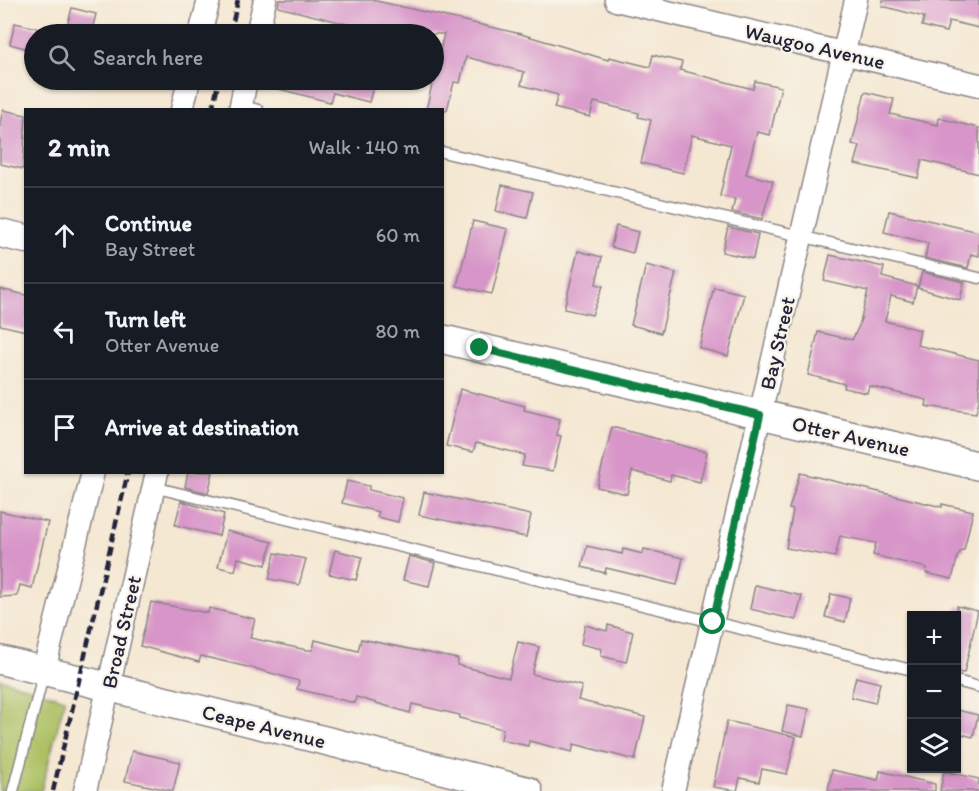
<!DOCTYPE html>
<html lang="en">
<head>
<meta charset="utf-8">
<style>
  :root { --surface:#171b24; --page:#20242c; --text:#f1f3f6; --muted:#9ea1a6; --line:#363941 }
  body { margin:0; font-family:Itim,sans-serif; background:var(--page); color:var(--text) }
  .controls { position:absolute; right:18px; bottom:18px; display:grid; overflow:hidden; border-radius:0px; box-shadow:0 2px 4px #0004 }
  .controls button { width:54px; height:54px; display:grid; place-items:center; padding:0; border:0; border-bottom:2px solid var(--line); background:var(--surface); color:var(--text); font:30px sans-serif }
  .stop { position:absolute; width:18px; height:18px; margin:-14px; border:4px solid #0b8043; border-radius:50%; background:#fff }
  .stop.end { background:#0b8043; border-color:#fff; box-shadow:0 2px 6px #0008 }
  .list { margin:0; padding:0; list-style:none }
  h2 { display:flex; justify-content:space-between; align-items:center; height:78px; margin:0; padding:0 24px; font-size:26px }
  h2 small { font-size:20px; font-weight:400; color:var(--muted) }
  .list li { display:grid; grid-template-columns:39px 1fr auto; gap:18px; align-items:center; box-sizing:border-box; height:96px; padding:0 24px; border-top:2px solid var(--line) }
  .list b { display:block; font-size:22px; white-space:nowrap }
  .list p { margin:0; font-size:20px; white-space:nowrap; color:var(--muted) }
  .list em { font-size:20px; font-style:normal; color:var(--muted) }
  .icon { flex:none; width:33px; height:33px; fill:none; stroke:currentColor; stroke-width:2; stroke-linecap:round; stroke-linejoin:round }
  .map { position:relative; flex:none; width:979px; height:791px; overflow:hidden }
  .search { position:absolute; background:var(--surface); box-shadow:0 2px 4px #0004; left:24px; top:24px; width:420px; height:66px; display:flex; align-items:center; gap:15px; box-sizing:border-box; padding:0 21px; border-radius:33px; color:var(--muted); font-size:22px }
  .panel { position:absolute; background:var(--surface); box-shadow:0 2px 4px #0004; left:24px; top:108px; width:420px; height:366px; border-radius:0px }
  .map>svg:first-child { display:block }
  .green { fill:#acc064; stroke:#677150; stroke-width:1.5 }
  .building { fill:#d895c9 }
  .lines { fill:none; stroke-linecap:round; stroke-linejoin:round }
  .service-casing { stroke:#8c8587; stroke-width:13 }
  .minor-casing { stroke:#8c8587; stroke-width:25 }
  .tertiary-casing { stroke:#8c8587; stroke-width:31 }
  .service { stroke:#fff; stroke-width:10 }
  .minor { stroke:#fff; stroke-width:22 }
  .tertiary { stroke:#fff; stroke-width:28 }
  .rail { stroke:#22223b; stroke-width:4.5; stroke-dasharray:9 4.5; stroke-linecap:butt }
  .route { stroke:#0b8043; stroke-width:8 }
  .labels { text-anchor:middle; dominant-baseline:central; stroke-width:4.5; stroke-linejoin:round; paint-order:stroke }
  .street-label { font-size:21px; fill:#22223b; stroke:#f7f3e8 }
</style>
</head>
<body>
<div class="map">
<svg width="979" height="791" viewBox="0 0 979 791">
  <rect width="100%" height="100%" fill="#f7f3e8"/>
  <filter id="ink" filterUnits="userSpaceOnUse"><feTurbulence type="fractalNoise" baseFrequency=".0167" numOctaves="2"/><feDisplacementMap in="SourceGraphic" scale="12" xChannelSelector="R" yChannelSelector="G"/><feConvolveMatrix kernelMatrix="1 2 1 2 8 2 1 2 1" color-interpolation-filters="sRGB"/></filter>
  <filter id="wash" filterUnits="userSpaceOnUse"><feTurbulence type="fractalNoise" baseFrequency=".008" numOctaves="4" result="noise"/><feDisplacementMap in="SourceGraphic" scale="24" xChannelSelector="R" yChannelSelector="G"/><feGaussianBlur stdDeviation="1.35" result="paint"/><feColorMatrix in="noise" values="0 0 0 0 0 0 0 0 0 0 0 0 0 0 0 0 0 1.4 0 .05"/><feComposite in="paint" operator="in"/></filter>
  <g filter="url(#wash)">
    <rect width="100%" height="100%" fill="#f5e8d3"/>
    <path class="green" d="M 0,679 L 65,699 L 41,791 L 0,791 Z"/>
    <g id="blocks">
      <path class="building" d="M 279,0 L 372,0 L 521,34 L 608,60 L 609,57 L 650,67 L 653,55 L 682,62 L 680,70 L 753,89 L 755,81 L 781,87 L 770,135 L 757,132 L 746,174 L 773,181 L 762,219 L 732,212 L 735,199 L 720,196 L 731,145 L 692,135 L 683,173 L 641,163 L 651,120 L 638,117 L 639,113 L 594,102 L 590,117 L 554,108 L 558,95 L 521,85 L 524,72 L 466,57 L 460,83 L 454,82 L 447,110 L 426,110 L 444,34 L 367,34 L 368,29 L 278,7 Z
        M 883,0 L 979,0 L 979,28 L 949,21 L 946,32 L 922,26 L 924,17 L 882,6 Z
        M 72,8 L 96,14 L 91,34 L 65,34 Z
        M 15,23 L 37,28 L 32,50 L 10,44 Z
        M 267,80 L 375,80 L 369,102 L 333,93 L 330,102 L 267,86 Z
        M 865,92 L 894,99 L 890,114 L 938,125 L 939,118 L 979,128 L 979,174 L 922,160 L 918,178 L 855,164 L 860,146 L 852,144 Z
        M 3,110 L 26,115 L 23,169 L 0,164 L 0,123 Z
        M 502,185 L 533,192 L 527,218 L 496,211 Z
        M 889,211 L 979,232 L 979,256 L 971,254 L 968,268 L 925,258 L 928,243 L 884,232 Z
        M 473,221 L 508,229 L 492,294 L 457,286 Z
        M 616,226 L 638,232 L 633,253 L 611,247 Z
        M 728,227 L 758,234 L 753,259 L 722,252 Z
        M 578,251 L 602,257 L 596,284 L 603,286 L 592,315 L 564,309 Z
        M 830,255 L 884,267 L 882,277 L 917,286 L 913,302 L 891,296 L 885,321 L 920,330 L 917,345 L 979,360 L 979,400 L 976,413 L 926,406 L 927,400 L 869,386 L 867,393 L 844,388 L 845,384 L 808,375 L 818,332 L 852,340 L 859,326 L 868,291 L 824,281 Z
        M 646,265 L 676,273 L 661,333 L 631,325 Z
        M 922,272 L 964,282 L 960,300 L 918,288 Z
        M 714,287 L 744,294 L 728,356 L 699,348 Z
        M 0,289 L 26,295 L 26,331 L 0,325 Z
        M 460,389 L 525,406 L 524,410 L 560,419 L 557,435 L 561,436 L 553,471 L 522,466 L 525,455 L 476,443 L 473,452 L 446,446 Z
        M 612,427 L 707,452 L 700,482 L 671,475 L 670,481 L 632,471 L 627,494 L 597,487 Z
        M 188,472 L 213,472 L 208,493 L 185,487 Z
        M 800,473 L 942,507 L 942,504 L 973,511 L 964,550 L 962,550 L 958,555 L 952,579 L 926,573 L 927,568 L 873,555 L 876,543 L 840,536 L 835,557 L 786,548 L 793,510 L 789,509 Z
        M 347,481 L 369,486 L 369,490 L 403,498 L 398,522 L 377,517 L 379,512 L 342,503 Z
        M 424,492 L 531,515 L 526,537 L 419,515 Z
        M 181,501 L 224,514 L 219,536 L 175,525 Z
        M 0,511 L 48,522 L 32,588 L 20,585 L 17,596 L 0,597 Z
        M 227,531 L 272,542 L 266,565 L 238,558 L 235,571 L 218,567 Z
        M 587,546 L 622,554 L 623,549 L 643,554 L 644,549 L 683,558 L 677,585 L 606,568 L 605,573 L 582,567 Z
        M 335,550 L 362,557 L 356,580 L 329,574 Z
        M 275,553 L 306,559 L 299,585 L 269,579 Z
        M 409,556 L 435,563 L 429,586 L 403,580 Z
        M 755,585 L 802,596 L 796,620 L 750,609 Z
        M 831,594 L 850,598 L 845,622 L 825,617 Z
        M 151,602 L 208,613 L 209,608 L 255,619 L 250,638 L 307,650 L 313,650 L 315,640 L 358,651 L 361,639 L 458,659 L 457,665 L 509,678 L 518,642 L 539,647 L 532,674 L 582,686 L 578,700 L 645,717 L 635,760 L 574,744 L 572,752 L 529,741 L 528,746 L 501,740 L 503,729 L 459,718 L 460,715 L 412,704 L 410,713 L 356,697 L 355,703 L 297,689 L 299,681 L 260,670 L 201,656 L 199,662 L 140,646 Z
        M 957,606 L 978,611 L 964,673 L 957,672 Z
        M 585,625 L 607,631 L 608,625 L 633,632 L 626,662 L 601,656 L 602,649 L 581,644 Z
        M 856,677 L 880,683 L 875,703 L 851,697 Z
        M 788,705 L 809,709 L 803,736 L 782,731 Z
        M 957,710 L 978,715 L 973,737 L 957,733 Z
        M 727,721 L 796,737 L 787,774 L 762,769 L 759,782 L 740,778 L 737,791 L 713,787 Z
        M 132,751 L 180,762 L 173,791 L 125,781 Z
        M 832,770 L 878,780 L 880,771 L 935,784 L 935,791 L 828,791 Z
        M 944,771 L 979,779 L 979,791 L 940,791 Z"/>
    </g>
  </g>
  <g filter="url(#ink)">
    <use href="#blocks" fill-opacity="0" stroke="#8c8587" stroke-width="1.5"/>
    <g class="lines">
      <g class="service-casing">
        <path id="service" d="M 240,105 L 258,110
          M 442,152 L 979,278
          M 153,487 L 912,670
          M 956,681 L 979,687
          M 13,791 L 44,672"/>
      </g>
      <g class="minor-casing">
        <path id="minor" d="M 616,0 L 979,85
          M 200,34 L 209,0
          M 257,34 L 265,0
          M 182,110 L 189,80
          M 240,110 L 246,80
          M 44,670 L 93,472
          M 85,791 L 157,472
          M 673,791 L 856,0"/>
      </g>
      <g class="tertiary-casing">
        <path id="tertiary" d="M 0,233 L 26,239
          M 442,339 L 979,466
          M 0,660 L 528,791"/>
      </g>
      <use href="#service" class="service"/>
      <use href="#minor" class="minor"/>
      <use href="#tertiary" class="tertiary"/>
      <path class="rail" d="M 230,34 L 238,0
        M 212,110 L 219,80
        M 53,791 L 128,472"/>
    </g>
  </g>
  <g class="lines" filter="url(#ink)">
    <path class="route" d="M 480,348 L 760,415 L 713,622"/>
  </g>
  <g class="labels">
    <g class="street-label">
      <text transform="translate(815 46) rotate(13)">Waugoo Avenue</text>
      <text transform="translate(777 343) rotate(-77)">Bay Street</text>
      <text transform="translate(851 436) rotate(13)">Otter Avenue</text>
      <text transform="translate(121 632) rotate(-77)">Broad Street</text>
      <text transform="translate(264 726) rotate(14)">Ceape Avenue</text>
    </g>
  </g>
</svg>
<div class="controls">
<button>+</button>
<button>−</button>
<button><svg class="icon" aria-label="layers" viewBox="0 0 24 24"><path d="M12 4l9 5-9 5-9-5zM3 14l9 5 9-5"/></svg></button>
</div>
<div class="stop" style="left:713px;top:622px"></div>
<div class="stop end" style="left:480px;top:348px"></div>
<div class="search"><svg class="icon" aria-label="search" viewBox="0 0 24 24"><circle cx="10" cy="10" r="6"/><path d="M15 15l6 6"/></svg>Search here</div>
<section class="panel">
<h2>2 min<small>Walk · 140 m</small></h2>
<ul class="list">
<li><svg class="icon" aria-label="ahead" viewBox="0 0 24 24"><path d="M12 20V5M6 11l6-6 6 6"/></svg><div><b>Continue</b><p>Bay Street</p></div><em>60 m</em></li>
<li><svg class="icon" aria-label="left" viewBox="0 0 24 24"><path d="M17 20v-9H6M10 6l-5 5 5 5"/></svg><div><b>Turn left</b><p>Otter Avenue</p></div><em>80 m</em></li>
<li><svg class="icon" aria-label="arrive" viewBox="0 0 24 24"><path d="M6 21V4h12l-3 4 3 4H6"/></svg><div><b>Arrive at destination</b></div></li>
</ul>
</section>
</div>
</body>
</html>
